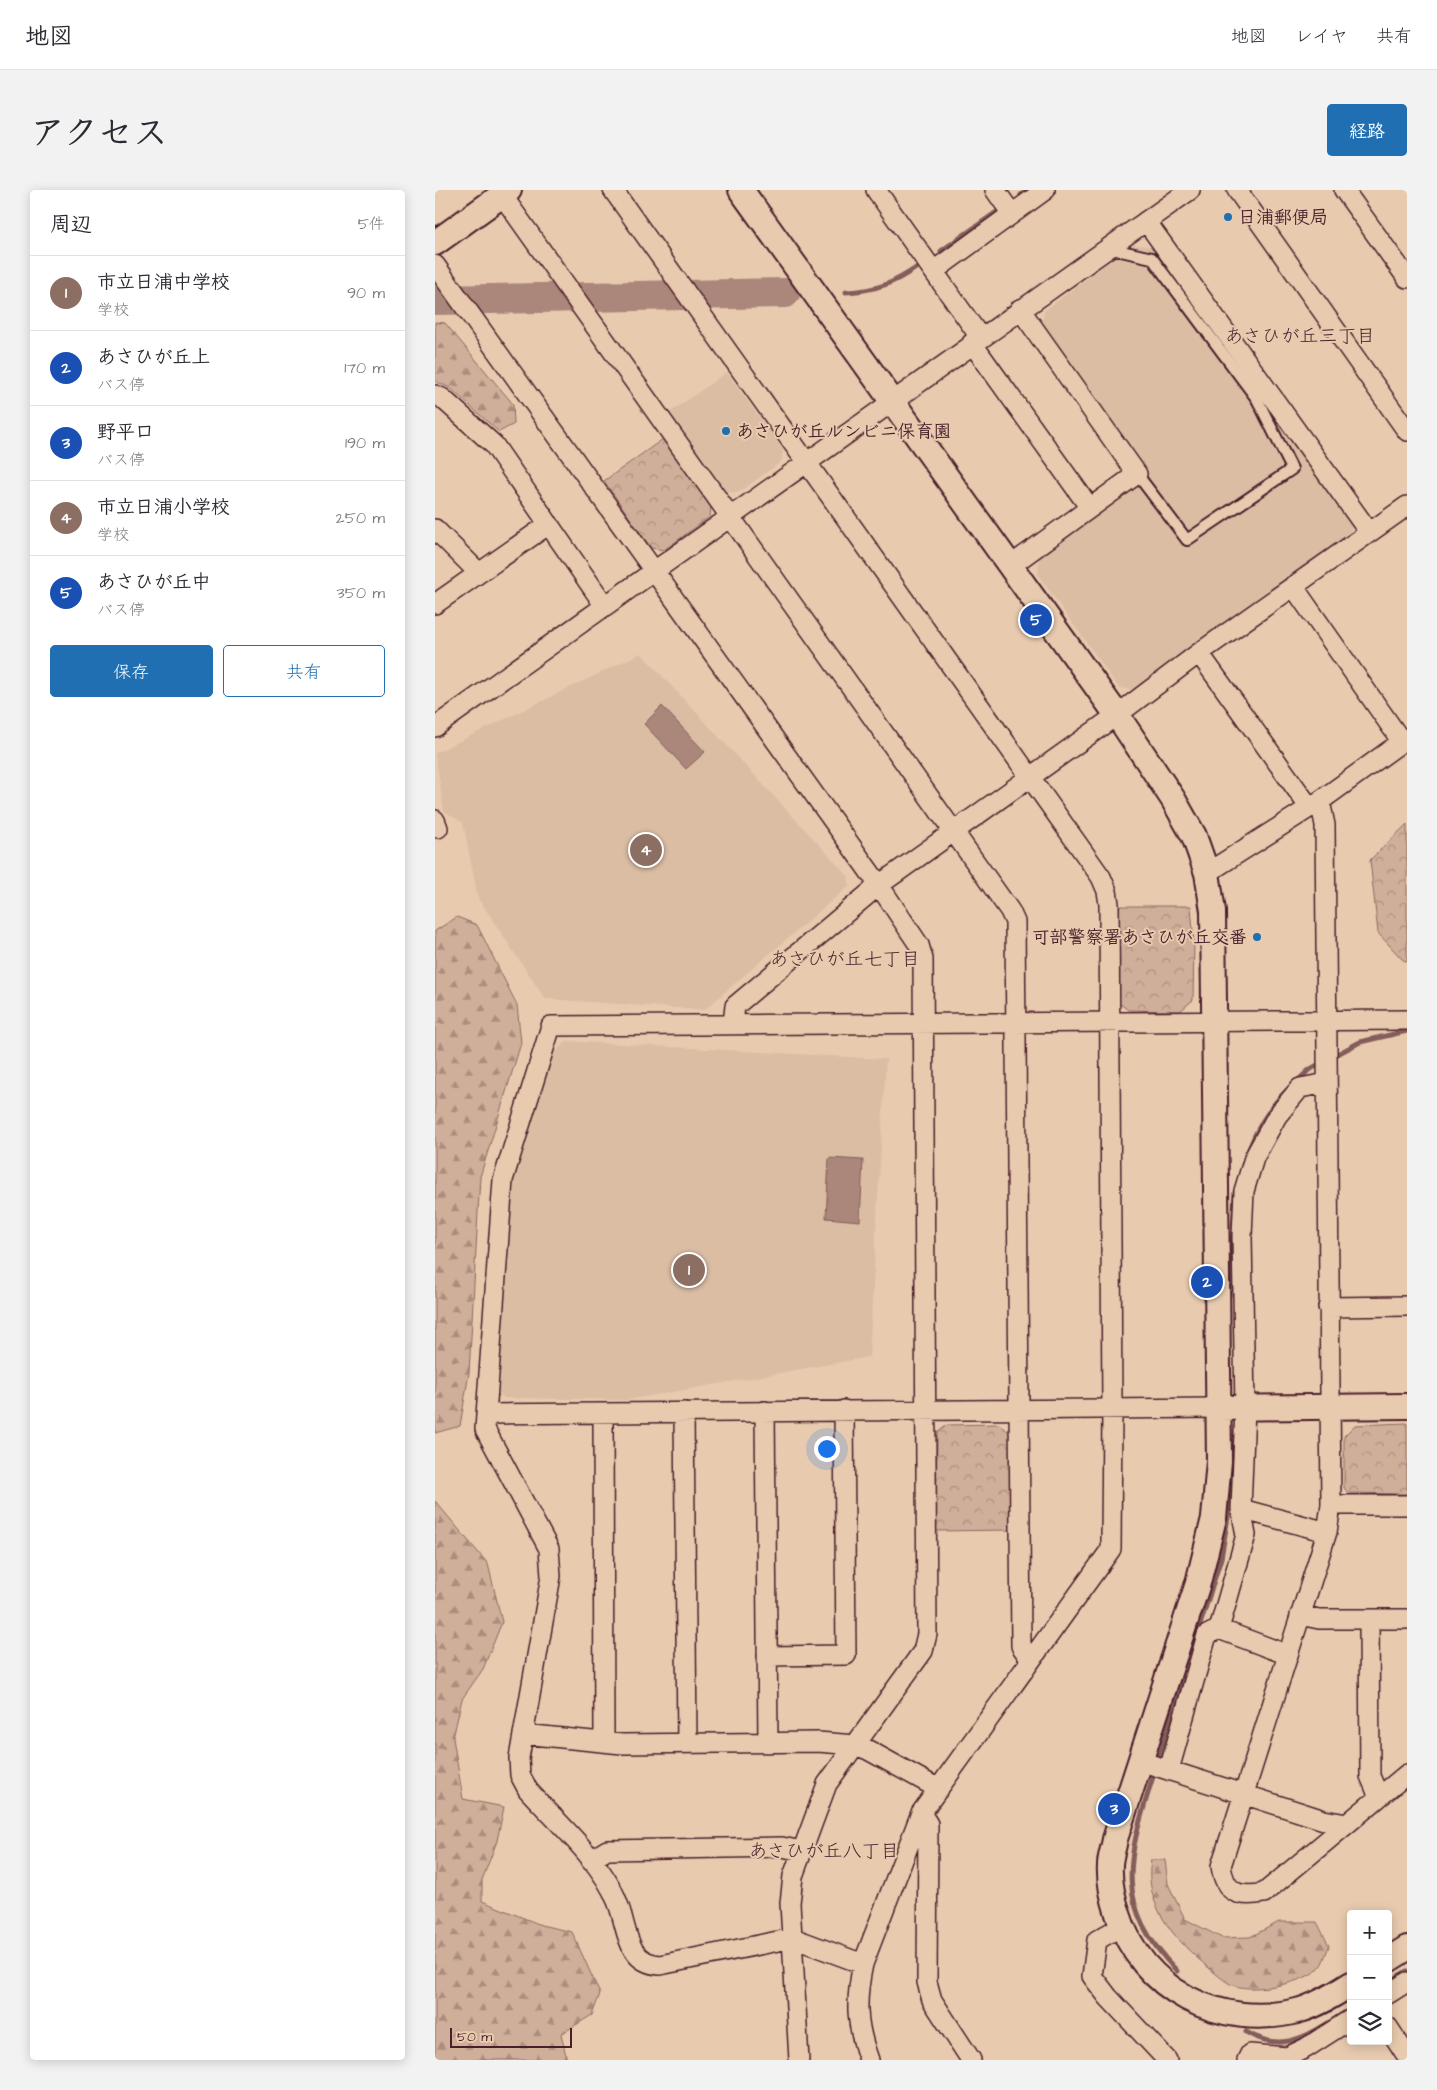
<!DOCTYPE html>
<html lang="ja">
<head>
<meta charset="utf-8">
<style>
  :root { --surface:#fff; --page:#f2f2f3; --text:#2b2b33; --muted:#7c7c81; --line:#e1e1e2; --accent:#1f6fb2 }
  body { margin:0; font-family:"Architects Daughter","Klee One",sans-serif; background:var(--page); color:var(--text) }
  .controls { position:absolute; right:15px; bottom:15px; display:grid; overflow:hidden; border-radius:5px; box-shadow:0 2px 12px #0003 }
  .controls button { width:45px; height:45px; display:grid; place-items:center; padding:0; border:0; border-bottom:1px solid var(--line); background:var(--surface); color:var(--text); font:25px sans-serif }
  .scale { position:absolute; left:15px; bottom:12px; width:122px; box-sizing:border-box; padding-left:5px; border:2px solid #4a1f2b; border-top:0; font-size:14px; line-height:18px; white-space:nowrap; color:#4a1f2b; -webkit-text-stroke:4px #e8cbaf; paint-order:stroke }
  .you { position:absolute; left:391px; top:1258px; width:18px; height:18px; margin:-12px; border:4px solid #fff; border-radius:50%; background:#1a73e8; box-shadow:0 0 0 8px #1a73e833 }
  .badge { display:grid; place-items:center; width:32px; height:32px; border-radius:50%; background:var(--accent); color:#fff; font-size:16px; font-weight:700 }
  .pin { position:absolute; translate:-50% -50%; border:2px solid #fff; box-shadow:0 1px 5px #0006 }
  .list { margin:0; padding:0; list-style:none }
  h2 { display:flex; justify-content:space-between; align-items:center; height:65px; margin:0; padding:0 20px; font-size:21px }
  h2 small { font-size:16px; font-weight:400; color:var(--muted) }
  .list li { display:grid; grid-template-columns:32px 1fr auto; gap:15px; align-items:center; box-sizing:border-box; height:75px; padding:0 20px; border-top:1px solid var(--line) }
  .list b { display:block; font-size:19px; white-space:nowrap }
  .list p { margin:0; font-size:16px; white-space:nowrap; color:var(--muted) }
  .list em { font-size:16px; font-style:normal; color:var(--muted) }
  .actions { display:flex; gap:10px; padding:15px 20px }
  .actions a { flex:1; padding:11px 0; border:1px solid var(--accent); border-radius:5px; text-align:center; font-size:18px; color:var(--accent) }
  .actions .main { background:var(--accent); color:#fff }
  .icon { flex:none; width:28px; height:28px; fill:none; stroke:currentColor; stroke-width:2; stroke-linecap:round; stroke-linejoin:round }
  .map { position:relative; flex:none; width:972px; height:1870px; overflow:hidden; border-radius:5px }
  header { display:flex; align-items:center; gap:30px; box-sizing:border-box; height:70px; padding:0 25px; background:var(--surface); border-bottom:1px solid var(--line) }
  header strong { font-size:24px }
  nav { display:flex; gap:28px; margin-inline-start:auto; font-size:18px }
  .intro { display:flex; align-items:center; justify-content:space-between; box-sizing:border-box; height:120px; padding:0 30px }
  h1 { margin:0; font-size:35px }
  .button { padding:12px 22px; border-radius:5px; background:var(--accent); color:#fff; font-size:18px; font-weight:700 }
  main { display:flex; gap:30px; padding:0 30px }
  aside { flex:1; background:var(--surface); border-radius:5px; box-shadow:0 2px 12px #0003 }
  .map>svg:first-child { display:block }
  .built { fill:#dbbda4 }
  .forest { fill:url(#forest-firs); stroke:#8c6762 }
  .park { fill:url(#park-crowns); stroke:#8c6762 }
  .water { fill:#aa877a; stroke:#845d5a }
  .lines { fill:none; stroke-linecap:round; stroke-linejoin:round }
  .stream { stroke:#845d5a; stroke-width:5 }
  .river { stroke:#aa877a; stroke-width:30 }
  .service-casing { stroke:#4a1f2b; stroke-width:14 }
  .minor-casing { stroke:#4a1f2b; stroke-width:22 }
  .tertiary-casing { stroke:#4a1f2b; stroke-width:28 }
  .service { stroke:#e8cbaf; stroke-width:10 }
  .minor { stroke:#e8cbaf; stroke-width:19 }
  .tertiary { stroke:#e8cbaf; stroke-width:24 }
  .poi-dot { fill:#1f6fb2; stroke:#e8cbaf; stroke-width:2 }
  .labels { text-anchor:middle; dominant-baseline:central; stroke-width:4; stroke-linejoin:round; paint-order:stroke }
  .poi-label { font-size:18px; font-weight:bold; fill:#4a1f2b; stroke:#e8cbaf; text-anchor:start }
  .neighbourhood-label { font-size:19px; fill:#4a1f2b; stroke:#e8cbaf }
</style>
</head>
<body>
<header>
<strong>地図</strong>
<nav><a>地図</a><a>レイヤ</a><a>共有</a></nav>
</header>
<div class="intro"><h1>アクセス</h1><a class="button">経路</a></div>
<main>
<aside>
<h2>周辺<small>5件</small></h2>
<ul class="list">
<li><span class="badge" style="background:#8d6e63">1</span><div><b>市立日浦中学校</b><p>学校</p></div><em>90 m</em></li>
<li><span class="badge" style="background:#1a4fb4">2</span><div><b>あさひが丘上</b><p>バス停</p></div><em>170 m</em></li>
<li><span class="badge" style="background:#1a4fb4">3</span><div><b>野平口</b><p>バス停</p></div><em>190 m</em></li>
<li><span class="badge" style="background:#8d6e63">4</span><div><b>市立日浦小学校</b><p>学校</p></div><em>250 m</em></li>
<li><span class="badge" style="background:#1a4fb4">5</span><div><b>あさひが丘中</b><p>バス停</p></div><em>350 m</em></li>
</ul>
<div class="actions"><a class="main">保存</a><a>共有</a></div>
</aside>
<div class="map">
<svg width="972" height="1870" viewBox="0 0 972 1870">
  <defs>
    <pattern id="forest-firs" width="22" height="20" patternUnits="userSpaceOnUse" patternTransform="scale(1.25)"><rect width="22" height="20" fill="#cfaf99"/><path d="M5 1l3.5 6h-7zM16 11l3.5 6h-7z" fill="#aa8e7d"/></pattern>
    <pattern id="park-crowns" width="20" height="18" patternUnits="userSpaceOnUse" patternTransform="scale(1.25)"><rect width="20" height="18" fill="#cfaf99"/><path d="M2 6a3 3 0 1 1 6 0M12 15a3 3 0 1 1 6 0" fill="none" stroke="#aa8e7d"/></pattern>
  </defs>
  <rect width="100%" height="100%" fill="#e8cbaf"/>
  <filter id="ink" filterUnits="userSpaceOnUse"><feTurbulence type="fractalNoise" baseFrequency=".02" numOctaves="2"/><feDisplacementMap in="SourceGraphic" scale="10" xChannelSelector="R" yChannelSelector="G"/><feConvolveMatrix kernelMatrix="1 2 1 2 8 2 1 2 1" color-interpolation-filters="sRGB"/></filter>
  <g filter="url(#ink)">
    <path class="built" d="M 697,54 L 720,57 L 918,331 L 913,351 L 703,500 L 684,498 L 603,385 L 604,365 L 713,288 L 607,136 L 609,121 Z
      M 292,182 L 348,260 L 346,272 L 303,303 L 292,302 L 234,223 Z
      M 206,463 L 414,687 L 414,696 L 269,820 L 110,809 L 43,708 L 28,633 L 9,621 L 0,563 Z
      M 132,851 L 451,869 L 434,1167 L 193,1210 L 69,1208 L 60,1200 L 77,993 L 115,866 Z"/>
    <path class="forest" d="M 0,132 L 10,133 L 78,214 L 79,234 L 64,242 L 15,198 L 0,191 Z
      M 22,727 L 42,735 L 82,815 L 86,853 L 45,987 L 34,1183 L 25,1236 L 0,1243 L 0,741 Z
      M 0,1311 L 53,1374 L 67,1432 L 48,1479 L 27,1509 L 18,1548 L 28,1609 L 69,1617 L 62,1651 L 47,1690 L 47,1711 L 106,1735 L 137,1742 L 165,1804 L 157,1825 L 126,1844 L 132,1870 L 0,1870 Z
      M 716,1670 L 730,1670 L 733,1694 L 750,1729 L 787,1748 L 815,1747 L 844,1732 L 882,1732 L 894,1756 C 891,1763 888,1775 882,1780 C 866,1794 815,1804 795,1794 C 788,1790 780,1783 774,1778 C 741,1751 708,1716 716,1670 Z"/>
    <path class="park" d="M 228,249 L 276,316 L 275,327 L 229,360 L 216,358 L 169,291 Z
      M 972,634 L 972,772 L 967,769 L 943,743 L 935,670 Z
      M 684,716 L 756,716 L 759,754 L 758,810 L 745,821 L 693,820 L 684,813 Z
      M 972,1233 L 972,1304 L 913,1303 L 909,1298 L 909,1246 L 920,1235 Z
      M 564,1234 L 576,1244 L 577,1340 L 501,1341 L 502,1243 L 512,1235 Z"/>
    <path class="water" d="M 227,516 L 270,562 L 251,579 L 209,534 Z
      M 394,968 L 428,970 L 425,1031 L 391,1028 Z"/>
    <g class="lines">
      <path class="stream" d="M 586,5 L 593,0
        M 506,61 L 563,21
        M 411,102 C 442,100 458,94 484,76
        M 895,868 L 925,852 L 972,841
        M 861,892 L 874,880 L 888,872
        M 813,961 C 822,938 835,916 853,899
        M 799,1106 L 797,1058 L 800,1002
        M 722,1572 L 786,1368 L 798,1298
        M 720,1580 C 695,1663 674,1711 742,1781
        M 962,1787 L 972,1781
        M 811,1842 C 853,1867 879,1840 916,1819"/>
      <path class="river" d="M 0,110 L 350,103"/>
      <g class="service-casing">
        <path id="service" d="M 673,58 L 717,68 L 822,209 L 857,279 L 752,350 L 702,284"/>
      </g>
      <g class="minor-casing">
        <path id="minor" d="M 178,0 L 666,687 L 672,701 L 674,714 L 677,1217 L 676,1359 L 486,1623 L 428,1774 C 420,1812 421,1834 434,1870
          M 441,0 L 545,147
          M 560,0 L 577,24
          M 802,0 L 972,241
          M 909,0 L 972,88
          M 67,5 L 575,721 L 580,732 L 586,1456 L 596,1470
          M 711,31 L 934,342
          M 0,75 L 444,695 L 484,755 L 488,769 L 492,1444 L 488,1461 L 392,1594 L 358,1686 L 355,1713 L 364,1870
          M 500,80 L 610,0
          M 537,153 L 655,318
          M 0,205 L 7,208 L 59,255 L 170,416
          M 0,339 L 44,383
          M 575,376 L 702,284 L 585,119
          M 858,396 L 967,552
          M 0,414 L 114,334
          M 764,463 L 875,618
          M 0,537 L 755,0
          M 885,611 L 890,635 L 896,1315 L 892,1342 L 786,1676 C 790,1703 803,1708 829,1703 L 972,1584
          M 0,630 L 3,638
          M 772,683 L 885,611 L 972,548
          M 298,834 L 300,816 L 444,695 L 682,525 L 764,463 L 972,316
          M 893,1117 L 972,1116
          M 330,1221 L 333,1553
          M 249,1222 L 252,1553
          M 168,1223 L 169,1552
          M 51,1224 L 783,1218
          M 896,1315 L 972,1315
          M 806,1319 L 892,1342
          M 865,1425 L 884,1429 L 972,1429
          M 934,1429 L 935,1586 L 944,1607
          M 784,1439 L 853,1465
          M 332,1466 L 411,1465 L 409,1220
          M 88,1544 L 187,1554 L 383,1552 L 420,1555 L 433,1560 L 504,1599
          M 705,1571 L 889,1630 L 912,1634
          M 734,1580 L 772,1445 L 784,1439 L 811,1345 L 806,1319 L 810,1218 L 807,1046 L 809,1001 L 819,968 L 842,926 L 865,898 L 892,893
          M 486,1623 L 493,1634 L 492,1792 L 497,1810 L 536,1870
          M 156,1670 L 172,1660 L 347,1657 L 367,1661
          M 687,1736 L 662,1750 L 657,1786 L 673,1807 L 732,1870
          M 428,1774 L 358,1748 L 225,1775 C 190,1773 193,1737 182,1711 C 167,1672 121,1631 93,1600 L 85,1585 L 84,1568 L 116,1386 L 114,1359 L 50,1239 L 68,990 L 116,836 L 972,830
          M 953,1804 L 972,1792
          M 953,1837 L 972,1866
          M 812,1870 L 815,1864 L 852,1867 L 871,1858 L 916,1829"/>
      </g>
      <g class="tertiary-casing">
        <path id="tertiary" d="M 306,0 L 682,525 L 738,609 L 759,646 L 772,683 L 778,721 L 784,1271 L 779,1328 L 763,1393 L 680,1649 C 679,1657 675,1667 675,1675 C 674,1691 678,1709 683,1724 C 706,1800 785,1840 862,1821 C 881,1816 899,1805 916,1794
          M 0,53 L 74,0
          M 783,1218 L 972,1216
          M 953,1770 L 972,1758"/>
      </g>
      <use href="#service" class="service"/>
      <use href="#minor" class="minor"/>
      <use href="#tertiary" class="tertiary"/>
    </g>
  </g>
  <g class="poi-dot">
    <circle cx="793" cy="27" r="5"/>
    <circle cx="291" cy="241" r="5"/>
    <circle cx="822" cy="747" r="5"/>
  </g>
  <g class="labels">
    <g class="poi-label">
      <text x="803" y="27">日浦郵便局</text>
      <text x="301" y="241">あさひが丘ルンビニ保育園</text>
      <text x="812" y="747" text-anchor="end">可部警察署あさひが丘交番</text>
    </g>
    <g class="neighbourhood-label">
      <text x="865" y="146">あさひが丘三丁目</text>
      <text x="410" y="769">あさひが丘七丁目</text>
      <text x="389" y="1661">あさひが丘八丁目</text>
    </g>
  </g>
</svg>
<div class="controls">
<button>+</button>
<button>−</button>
<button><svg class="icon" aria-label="layers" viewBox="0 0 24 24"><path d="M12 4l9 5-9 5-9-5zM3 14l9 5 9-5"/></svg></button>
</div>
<div class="scale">50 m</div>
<div class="you"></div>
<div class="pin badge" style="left:254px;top:1080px;background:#8d6e63">1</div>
<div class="pin badge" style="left:772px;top:1092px;background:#1a4fb4">2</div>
<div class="pin badge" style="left:679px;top:1619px;background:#1a4fb4">3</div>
<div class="pin badge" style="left:211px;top:660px;background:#8d6e63">4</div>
<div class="pin badge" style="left:601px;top:430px;background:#1a4fb4">5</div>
</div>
</main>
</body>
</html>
